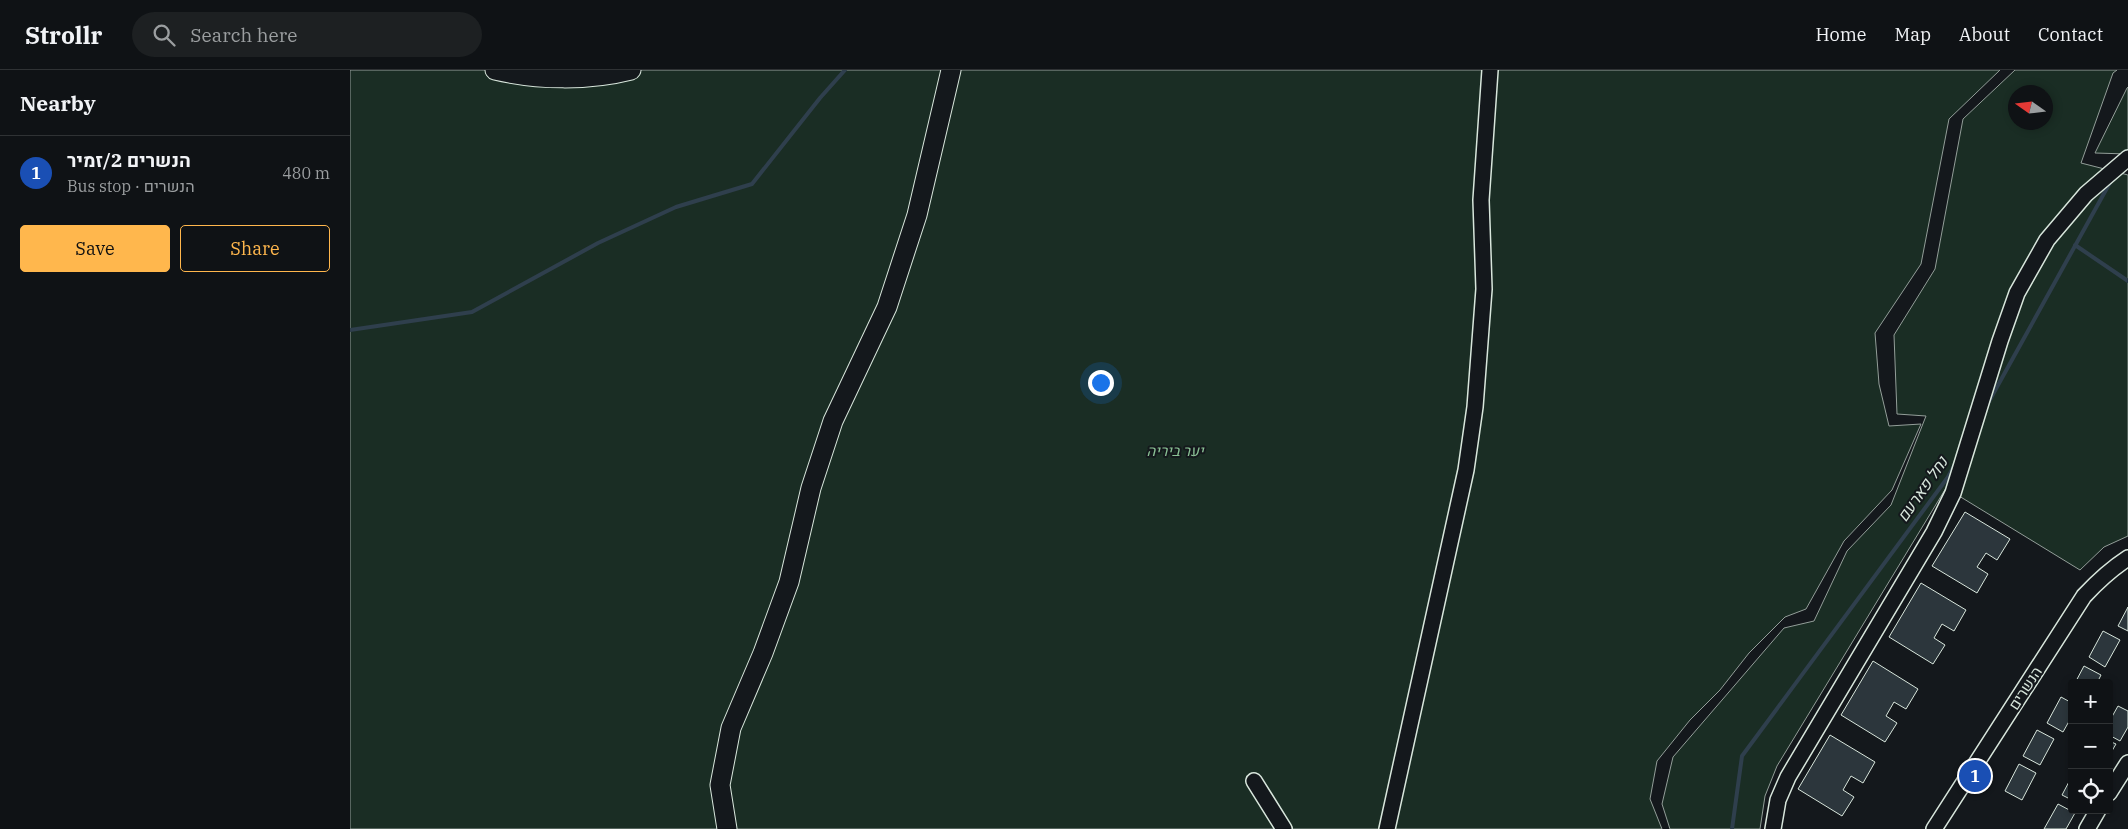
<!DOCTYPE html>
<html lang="en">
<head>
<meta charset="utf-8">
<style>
  :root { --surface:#0f1215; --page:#1d2022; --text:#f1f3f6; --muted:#9b9ea0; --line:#2f3234; --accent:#ffb74d }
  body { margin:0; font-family:"IBM Plex Serif",Heebo,serif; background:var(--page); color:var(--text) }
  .controls { position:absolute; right:15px; bottom:15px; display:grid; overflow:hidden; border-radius:5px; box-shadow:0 2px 8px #0003 }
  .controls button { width:45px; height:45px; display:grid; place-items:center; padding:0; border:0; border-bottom:1px solid var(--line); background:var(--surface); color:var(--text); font:25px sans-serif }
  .compass { position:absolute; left:1658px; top:15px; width:45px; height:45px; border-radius:50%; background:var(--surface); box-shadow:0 2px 8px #0003; rotate:284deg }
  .you { position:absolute; left:750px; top:312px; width:18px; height:18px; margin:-12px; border:4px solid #fff; border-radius:50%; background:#1a73e8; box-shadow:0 0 0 8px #1a73e833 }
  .badge { display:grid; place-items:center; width:32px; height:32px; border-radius:50%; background:var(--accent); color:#fff; font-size:16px; font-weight:700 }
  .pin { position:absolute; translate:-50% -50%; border:2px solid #fff; box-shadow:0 1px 5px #0006 }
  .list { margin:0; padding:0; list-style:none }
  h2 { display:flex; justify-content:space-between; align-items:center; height:65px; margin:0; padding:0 20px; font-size:21px }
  h2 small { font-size:16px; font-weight:400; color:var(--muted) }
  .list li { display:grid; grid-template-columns:32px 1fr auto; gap:15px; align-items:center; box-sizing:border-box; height:75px; padding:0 20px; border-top:1px solid var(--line) }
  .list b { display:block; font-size:19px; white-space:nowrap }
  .list p { margin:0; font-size:16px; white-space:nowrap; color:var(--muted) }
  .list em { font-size:16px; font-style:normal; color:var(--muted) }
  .actions { display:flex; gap:10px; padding:15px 20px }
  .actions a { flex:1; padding:11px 0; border:1px solid var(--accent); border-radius:5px; text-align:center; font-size:18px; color:var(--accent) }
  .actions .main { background:var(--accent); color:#111 }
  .icon { flex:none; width:28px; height:28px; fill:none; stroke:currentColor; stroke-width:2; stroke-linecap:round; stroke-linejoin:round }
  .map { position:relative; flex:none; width:1778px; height:759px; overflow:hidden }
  header { display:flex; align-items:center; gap:30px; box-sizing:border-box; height:70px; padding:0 25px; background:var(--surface); border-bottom:1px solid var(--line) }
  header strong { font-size:24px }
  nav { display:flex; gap:28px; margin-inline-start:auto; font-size:18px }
  .search { width:350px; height:45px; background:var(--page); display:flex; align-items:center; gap:12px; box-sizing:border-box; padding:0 18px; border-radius:28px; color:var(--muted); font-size:19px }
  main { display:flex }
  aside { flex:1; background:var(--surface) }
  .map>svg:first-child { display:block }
  .green { fill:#1a2d24; stroke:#939e99; fill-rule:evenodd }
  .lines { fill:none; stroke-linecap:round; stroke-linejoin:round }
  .stream { stroke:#2f3f4d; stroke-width:4 }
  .building { fill:#2c363c; stroke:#d8e6dc }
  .minor-casing { stroke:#d8e6dc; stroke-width:18 }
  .major-casing { stroke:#d8e6dc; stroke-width:21 }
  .minor { stroke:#14181c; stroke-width:15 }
  .major { stroke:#14181c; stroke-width:19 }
  .labels { text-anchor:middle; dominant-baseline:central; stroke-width:4; stroke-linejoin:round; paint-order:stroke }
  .park-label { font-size:15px; font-style:italic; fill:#8ac095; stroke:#14181c }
  .street-label { font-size:15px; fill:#d8e6dc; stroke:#14181c }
  .water-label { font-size:16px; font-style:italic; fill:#d8e6dc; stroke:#14181c }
</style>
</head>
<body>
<header>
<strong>Strollr</strong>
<div class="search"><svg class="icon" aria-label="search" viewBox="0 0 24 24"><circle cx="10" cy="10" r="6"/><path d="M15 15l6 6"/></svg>Search here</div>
<nav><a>Home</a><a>Map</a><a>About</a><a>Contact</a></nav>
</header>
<main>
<aside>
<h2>Nearby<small></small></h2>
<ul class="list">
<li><span class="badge" style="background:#1a4fb4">1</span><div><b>הנשרים 2/זמיר</b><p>Bus stop · הנשרים</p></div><em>480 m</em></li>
</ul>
<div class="actions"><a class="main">Save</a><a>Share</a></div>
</aside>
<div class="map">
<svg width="1778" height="759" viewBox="0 0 1778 759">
  <rect width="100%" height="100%" fill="#14181c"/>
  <path class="green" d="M 0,0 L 1650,0 L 1599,49 L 1571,194 L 1525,263 L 1529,314 L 1539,356 L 1571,354 L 1542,420 L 1494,471 L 1456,539 L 1435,547 L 1399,583 L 1370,620 L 1340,650 L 1307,691 L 1300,729 L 1312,759 L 0,759 Z
    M 1665,0 L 1767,0 L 1763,3 L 1731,93 L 1778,105 L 1778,466 L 1754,477 L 1730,500 L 1596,418 L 1427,696 L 1415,726 L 1410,759 L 1320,759 L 1312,734 L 1323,687 L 1434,558 L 1464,551 L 1497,481 L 1541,435 L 1576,346 L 1547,344 L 1544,265 L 1585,199 L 1613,49 ZM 1666,22 L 1696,22 L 1696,52 L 1666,52 Z
    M 1778,17 L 1778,84 L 1745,83 L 1777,18 Z"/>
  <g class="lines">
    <path class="stream" d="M 1725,175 L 1778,211
      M 0,260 L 122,242 L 248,173 L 326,137 L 402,114 L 470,28 L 495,0
      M 1637,335 L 1762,109
      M 1382,759 L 1392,686 L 1598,407 L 1605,394"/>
  </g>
  <path class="building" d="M 1615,442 L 1660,469 L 1647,490 L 1636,483 L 1627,497 L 1638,504 L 1627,523 L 1582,496 Z
    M 1571,513 L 1616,540 L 1604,561 L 1592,554 L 1584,568 L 1595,575 L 1583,594 L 1539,567 Z
    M 1778,537 L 1778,561 L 1768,556 Z
    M 1753,561 L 1770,570 L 1755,597 L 1739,587 Z
    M 1523,591 L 1568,619 L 1556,639 L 1544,632 L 1536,646 L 1547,653 L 1535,672 L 1491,645 Z
    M 1734,596 L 1751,605 L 1747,613 L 1725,613 Z
    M 1711,627 L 1722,633 L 1722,646 L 1713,662 L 1697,653 Z
    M 1768,636 L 1778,641 L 1778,657 L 1770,671 L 1759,665 L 1759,652 Z
    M 1687,660 L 1704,669 L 1690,695 L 1673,686 Z
    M 1480,665 L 1525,692 L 1513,713 L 1501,706 L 1493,720 L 1504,727 L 1492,746 L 1448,719 Z
    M 1759,671 L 1766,674 L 1759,686 Z
    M 1669,694 L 1686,703 L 1672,730 L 1655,721 Z
    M 1722,706 L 1722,730 L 1712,725 Z
    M 1708,734 L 1725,743 L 1716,759 L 1694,759 Z"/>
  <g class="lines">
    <g class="minor-casing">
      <path id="minor" d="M 904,711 L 934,759
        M 1759,723 L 1778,693
        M 1037,759 L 1116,400 L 1125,337 L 1134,219 L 1131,130 L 1140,0
        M 1423,759 L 1428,730 L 1438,707 L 1584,462 L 1603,423 L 1650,271 L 1667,223 L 1697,170 L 1736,124 L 1778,88
        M 1584,759 L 1734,526 C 1748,511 1761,499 1778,488
        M 1737,759 L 1748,740"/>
    </g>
    <g class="major-casing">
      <path id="major" d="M 145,0 C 188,10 238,11 281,0
        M 377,759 L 370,715 L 381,658 L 413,583 L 439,512 L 461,418 L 483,351 L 537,237 L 567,145 L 601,0"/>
    </g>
    <use href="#minor" class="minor"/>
    <use href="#major" class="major"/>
  </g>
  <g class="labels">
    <g class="park-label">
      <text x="825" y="380">יער ביריה</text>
    </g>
    <g class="street-label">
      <text transform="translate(1675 618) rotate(-57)">הנשרים</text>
    </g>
    <g class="water-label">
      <text transform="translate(1572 419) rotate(-55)">נחל פארעם</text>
    </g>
  </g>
</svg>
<div class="controls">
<button>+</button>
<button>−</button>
<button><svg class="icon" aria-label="locate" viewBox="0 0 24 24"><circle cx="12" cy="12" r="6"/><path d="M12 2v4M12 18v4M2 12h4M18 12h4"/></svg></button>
</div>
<svg class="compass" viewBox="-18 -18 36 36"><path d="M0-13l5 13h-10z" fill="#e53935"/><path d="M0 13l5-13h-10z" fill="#9b9ea0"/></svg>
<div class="you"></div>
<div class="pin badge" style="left:1625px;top:706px;background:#1a4fb4">1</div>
</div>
</main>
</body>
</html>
